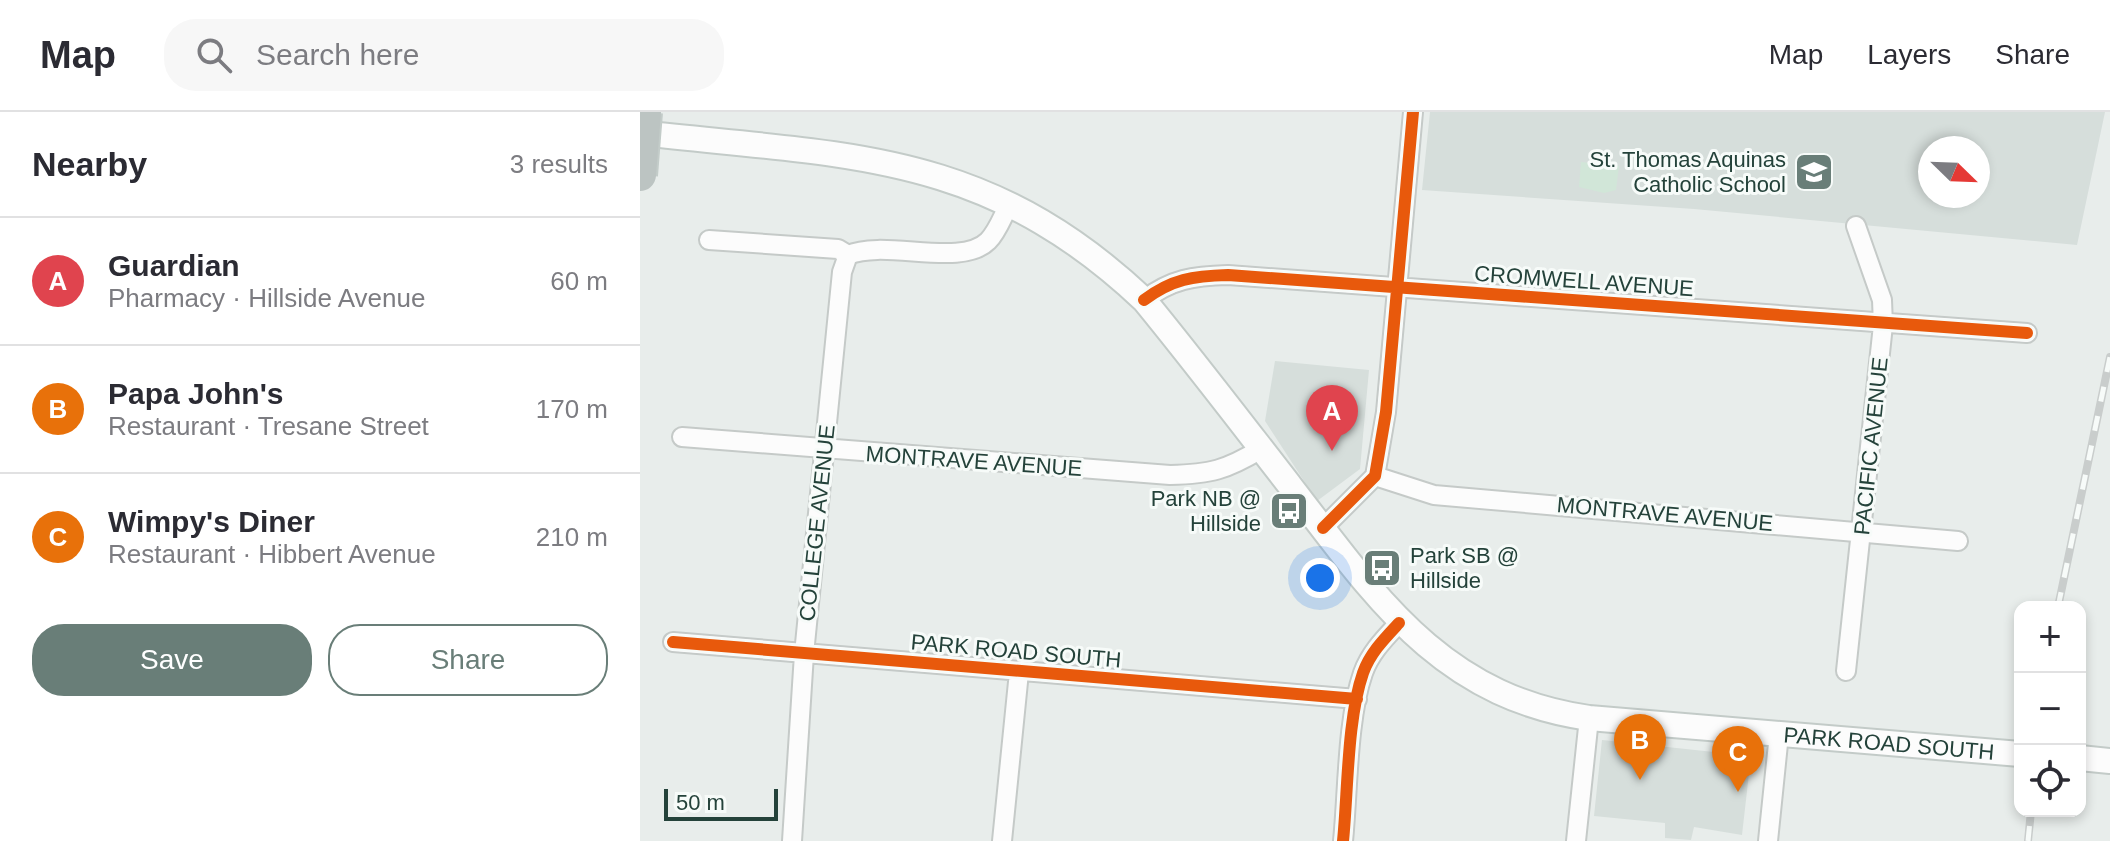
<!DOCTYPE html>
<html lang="en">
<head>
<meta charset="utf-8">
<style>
  :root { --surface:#fff; --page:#f7f7f7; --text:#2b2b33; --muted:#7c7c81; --line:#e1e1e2; --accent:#697e78 }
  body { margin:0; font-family:Helvetica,sans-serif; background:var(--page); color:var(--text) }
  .controls { position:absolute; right:24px; bottom:24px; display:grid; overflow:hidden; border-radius:16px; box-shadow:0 4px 12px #0003 }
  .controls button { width:72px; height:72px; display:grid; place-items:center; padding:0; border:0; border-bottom:2px solid var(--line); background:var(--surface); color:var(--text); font:40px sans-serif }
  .compass { position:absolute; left:1278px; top:24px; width:72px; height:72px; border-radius:50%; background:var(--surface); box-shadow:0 4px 12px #0003; rotate:113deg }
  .scale { position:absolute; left:24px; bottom:20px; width:114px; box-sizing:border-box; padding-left:8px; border:4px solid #24423a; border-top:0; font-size:22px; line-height:28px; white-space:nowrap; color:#24423a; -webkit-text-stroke:6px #f7fbf9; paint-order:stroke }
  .you { position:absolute; left:680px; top:466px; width:28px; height:28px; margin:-20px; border:6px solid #fff; border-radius:50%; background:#1a73e8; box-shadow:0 0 0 12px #1a73e833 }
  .badge { display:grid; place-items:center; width:52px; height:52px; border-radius:50%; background:var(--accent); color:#fff; font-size:26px; font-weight:700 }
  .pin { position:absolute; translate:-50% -66px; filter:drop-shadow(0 2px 4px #0008) }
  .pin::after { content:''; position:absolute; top:42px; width:28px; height:24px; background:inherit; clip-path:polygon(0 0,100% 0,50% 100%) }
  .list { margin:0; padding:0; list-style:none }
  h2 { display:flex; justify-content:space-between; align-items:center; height:104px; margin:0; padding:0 32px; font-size:34px }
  h2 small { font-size:26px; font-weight:400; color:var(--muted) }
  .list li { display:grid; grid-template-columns:52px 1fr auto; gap:24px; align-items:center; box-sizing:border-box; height:128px; padding:0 32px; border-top:2px solid var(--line) }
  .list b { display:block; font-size:30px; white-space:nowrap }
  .list p { margin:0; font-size:26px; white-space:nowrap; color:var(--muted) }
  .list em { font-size:26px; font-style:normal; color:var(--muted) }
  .actions { display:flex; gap:16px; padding:24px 32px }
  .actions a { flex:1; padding:18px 0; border:2px solid var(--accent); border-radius:32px; text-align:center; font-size:28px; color:var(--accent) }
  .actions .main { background:var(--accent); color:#fff }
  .icon { flex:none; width:44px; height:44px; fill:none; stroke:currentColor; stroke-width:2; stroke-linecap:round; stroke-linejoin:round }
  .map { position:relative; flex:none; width:1470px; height:729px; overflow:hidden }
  header { display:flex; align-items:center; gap:48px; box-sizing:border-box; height:112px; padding:0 40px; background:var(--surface); border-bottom:2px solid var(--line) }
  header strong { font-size:38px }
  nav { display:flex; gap:44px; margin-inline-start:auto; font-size:28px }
  .search { width:560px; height:72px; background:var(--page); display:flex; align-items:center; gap:20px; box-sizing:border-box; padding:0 28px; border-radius:32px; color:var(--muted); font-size:30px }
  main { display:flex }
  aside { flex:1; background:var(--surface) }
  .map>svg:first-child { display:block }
  .built { fill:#d6dedb; fill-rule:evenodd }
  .green { fill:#d1e6d8 }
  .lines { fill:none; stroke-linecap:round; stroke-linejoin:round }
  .minor-casing { stroke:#c5cac8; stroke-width:22 }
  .secondary-casing { stroke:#c3cbc8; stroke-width:28 }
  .minor { stroke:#fcfcfc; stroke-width:18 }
  .secondary { stroke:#fcfcfc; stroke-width:24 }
  .rail-casing { stroke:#c9cdcc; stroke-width:8 }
  .rail { stroke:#f7fbf9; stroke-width:5; stroke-dasharray:15; stroke-linecap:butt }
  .motorway-bridge-casing { stroke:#c3ccc9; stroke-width:36; stroke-linecap:butt }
  .motorway-bridge { stroke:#bcc4c2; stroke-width:32 }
  .cycleway-casing { stroke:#f7fbf9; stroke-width:17 }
  .cycleway { stroke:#e8590c; stroke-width:12 }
  .labels { text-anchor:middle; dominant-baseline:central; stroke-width:6; stroke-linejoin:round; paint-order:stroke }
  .poi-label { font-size:22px; fill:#24423a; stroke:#f7fbf9; text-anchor:end }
  .street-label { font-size:22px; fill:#24423a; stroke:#f7fbf9 }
</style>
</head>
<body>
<header>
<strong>Map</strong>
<div class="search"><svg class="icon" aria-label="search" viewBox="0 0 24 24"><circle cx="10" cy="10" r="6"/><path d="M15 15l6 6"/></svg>Search here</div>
<nav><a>Map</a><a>Layers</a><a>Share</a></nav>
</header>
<main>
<aside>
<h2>Nearby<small>3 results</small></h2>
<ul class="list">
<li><span class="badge" style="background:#e0444e">A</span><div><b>Guardian</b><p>Pharmacy · Hillside Avenue</p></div><em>60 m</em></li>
<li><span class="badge" style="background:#e8710a">B</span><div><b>Papa John's</b><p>Restaurant · Tresane Street</p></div><em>170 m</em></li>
<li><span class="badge" style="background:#e8710a">C</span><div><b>Wimpy's Diner</b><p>Restaurant · Hibbert Avenue</p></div><em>210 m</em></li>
</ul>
<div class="actions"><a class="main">Save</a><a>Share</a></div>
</aside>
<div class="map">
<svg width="1470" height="729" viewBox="0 0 1470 729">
  <rect width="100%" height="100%" fill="#e8edeb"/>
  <path class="built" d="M 790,0 L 1465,0 L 1437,133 L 1054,97 L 782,78 ZM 1290,36 L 1338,36 L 1338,84 L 1290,84 Z
    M 635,249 L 729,258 L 720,357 L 677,389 L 625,309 Z
    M 962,628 L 1111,644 L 1102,723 L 1054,715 L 1051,728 L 1025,726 L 1025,711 L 954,704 Z"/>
  <path class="green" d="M 941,50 L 979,54 L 976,78 L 964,81 L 939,75 Z"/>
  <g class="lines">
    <g class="minor-casing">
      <path id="minor" d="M 69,128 L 198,137 L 208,143 C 245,127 321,156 348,129 C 358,119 363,103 370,91
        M 504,188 C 532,167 553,164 588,163 L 1387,221
        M 42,325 L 530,363 C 571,362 586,358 621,337
        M 735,364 L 794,383 L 1318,429
        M 683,416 L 735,364 L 746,300 L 773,0
        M 33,530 L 717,587
        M 1206,559 L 1243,213 L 1242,188 L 1216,114
        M 152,729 L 164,542 L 202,160 L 208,143
        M 362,729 L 379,560
        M 703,729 C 708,680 707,607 723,561 C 730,541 745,526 759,511
        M 936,729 L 949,606
        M 1128,729 L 1139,622"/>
    </g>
    <g class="secondary-casing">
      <g id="secondary">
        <path id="s1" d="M 0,21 C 204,44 344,37 504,188 C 554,249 602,312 651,375 C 735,484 801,585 949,606 L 1380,642"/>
        <path d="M 1440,646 L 1470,649"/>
      </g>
    </g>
    <use href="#minor" class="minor"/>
    <use href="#secondary" class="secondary"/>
    <g class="rail-casing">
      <path id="rail" d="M 1418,495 L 1470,245
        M 1388,729 L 1391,699"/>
    </g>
    <use href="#rail" class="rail"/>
    <g class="motorway-bridge-casing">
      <path id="motorway-bridge" d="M 0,63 L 5,0"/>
    </g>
    <use href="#motorway-bridge" class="motorway-bridge"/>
    <g class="cycleway-casing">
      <path id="cycleway" d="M 504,188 C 532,167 553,164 588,163 L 1387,221
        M 683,416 L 735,364 L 746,300 L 773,0
        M 33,530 L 717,587
        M 703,729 C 708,680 707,607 723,561 C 730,541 745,526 759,511"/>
    </g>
    <use href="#cycleway" class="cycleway"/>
  </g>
  <defs>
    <g id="school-square" transform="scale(2)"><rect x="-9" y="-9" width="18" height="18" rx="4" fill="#697e78" stroke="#f7fbf9"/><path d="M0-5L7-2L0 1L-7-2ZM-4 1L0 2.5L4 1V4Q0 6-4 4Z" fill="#fff"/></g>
    <g id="bus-square" transform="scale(2)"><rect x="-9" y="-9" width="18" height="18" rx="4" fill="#697e78" stroke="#f7fbf9"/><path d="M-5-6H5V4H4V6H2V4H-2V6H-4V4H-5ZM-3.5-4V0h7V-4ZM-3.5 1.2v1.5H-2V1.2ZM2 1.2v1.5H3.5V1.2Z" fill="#fff"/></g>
  </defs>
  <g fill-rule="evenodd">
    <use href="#school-square" x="1174" y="60"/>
    <use href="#bus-square" x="649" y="399"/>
    <use href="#bus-square" x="742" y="456"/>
  </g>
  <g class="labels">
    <g class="poi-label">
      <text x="1146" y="47">St. Thomas Aquinas<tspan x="1146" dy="25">Catholic School</tspan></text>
      <text x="621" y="386">Park NB @<tspan x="621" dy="25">Hillside</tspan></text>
      <text x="770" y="443" text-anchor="start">Park SB @<tspan x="770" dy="25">Hillside</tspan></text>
    </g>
    <g class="street-label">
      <text transform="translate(944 169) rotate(4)">CROMWELL AVENUE</text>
      <text transform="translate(1231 334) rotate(-84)">PACIFIC AVENUE</text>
      <text transform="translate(334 349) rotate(4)">MONTRAVE AVENUE</text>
      <text transform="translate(1025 402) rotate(5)">MONTRAVE AVENUE</text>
      <text transform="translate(177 411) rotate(-84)">COLLEGE AVENUE</text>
      <text transform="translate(376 539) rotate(5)">PARK ROAD SOUTH</text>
      <text stroke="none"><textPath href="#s1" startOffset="1472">PARK ROAD SOUTH</textPath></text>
    </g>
  </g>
</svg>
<div class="controls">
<button>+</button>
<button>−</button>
<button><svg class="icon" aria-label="locate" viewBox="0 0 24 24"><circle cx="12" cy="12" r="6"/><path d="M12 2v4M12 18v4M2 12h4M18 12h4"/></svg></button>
</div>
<svg class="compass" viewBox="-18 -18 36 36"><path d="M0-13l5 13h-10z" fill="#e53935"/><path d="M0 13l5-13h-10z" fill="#7c7c81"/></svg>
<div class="scale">50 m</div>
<div class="you"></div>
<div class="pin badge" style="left:692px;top:339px;background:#e0444e">A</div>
<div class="pin badge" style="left:1000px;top:668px;background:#e8710a">B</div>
<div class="pin badge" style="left:1098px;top:680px;background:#e8710a">C</div>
</div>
</main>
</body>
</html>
